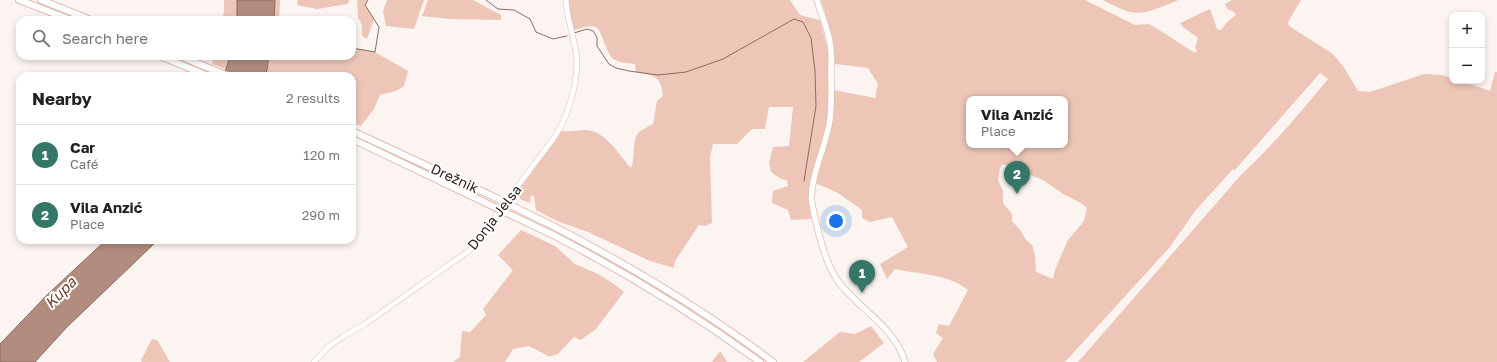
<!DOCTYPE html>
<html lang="en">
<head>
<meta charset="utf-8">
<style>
  :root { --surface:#fff; --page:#f6f6f6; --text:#202124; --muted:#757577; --line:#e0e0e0; --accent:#347768 }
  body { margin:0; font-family:"Golos Text",sans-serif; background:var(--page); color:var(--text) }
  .controls { position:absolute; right:12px; top:12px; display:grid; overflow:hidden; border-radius:8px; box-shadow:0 2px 6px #0003 }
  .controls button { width:36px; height:36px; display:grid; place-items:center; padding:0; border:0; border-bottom:1px solid var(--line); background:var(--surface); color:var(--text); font:20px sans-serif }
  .you { position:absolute; left:836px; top:221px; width:14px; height:14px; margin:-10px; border:3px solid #fff; border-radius:50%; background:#1a73e8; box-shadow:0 0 0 6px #1a73e833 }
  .badge { display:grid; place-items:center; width:26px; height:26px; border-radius:50%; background:var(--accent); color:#fff; font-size:13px; font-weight:700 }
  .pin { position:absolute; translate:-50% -33px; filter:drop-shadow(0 1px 2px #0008) }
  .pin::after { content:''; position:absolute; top:21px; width:14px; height:12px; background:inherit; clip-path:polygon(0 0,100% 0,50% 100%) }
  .popup { position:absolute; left:966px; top:96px; width:102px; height:52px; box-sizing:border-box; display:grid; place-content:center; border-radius:8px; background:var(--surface); filter:drop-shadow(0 1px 3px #0005); font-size:13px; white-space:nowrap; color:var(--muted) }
  .popup b { font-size:15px; color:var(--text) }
  .popup::after { content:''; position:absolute; left:50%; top:100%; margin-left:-8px; border:8px solid transparent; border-top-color:var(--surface) }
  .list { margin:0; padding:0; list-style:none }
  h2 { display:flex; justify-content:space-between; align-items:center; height:52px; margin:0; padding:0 16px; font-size:17px }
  h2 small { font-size:13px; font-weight:400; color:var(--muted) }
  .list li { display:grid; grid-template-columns:26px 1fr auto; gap:12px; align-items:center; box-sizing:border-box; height:60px; padding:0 16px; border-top:1px solid var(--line) }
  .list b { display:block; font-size:15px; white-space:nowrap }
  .list p { margin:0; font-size:13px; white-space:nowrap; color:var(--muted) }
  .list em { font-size:13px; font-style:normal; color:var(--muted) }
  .icon { flex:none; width:22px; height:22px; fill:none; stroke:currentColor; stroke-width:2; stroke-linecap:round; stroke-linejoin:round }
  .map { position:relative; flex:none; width:1497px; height:362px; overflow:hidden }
  .search { position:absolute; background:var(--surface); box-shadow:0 2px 6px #0003; left:16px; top:16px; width:340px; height:44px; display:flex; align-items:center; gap:10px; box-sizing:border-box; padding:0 14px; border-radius:12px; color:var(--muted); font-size:15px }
  .panel { position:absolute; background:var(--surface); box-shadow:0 2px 6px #0003; left:16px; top:72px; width:340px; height:172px; border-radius:12px }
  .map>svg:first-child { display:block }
  .green { fill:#edc6b8; fill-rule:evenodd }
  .water { fill:#b18c7f; stroke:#8a6c62 }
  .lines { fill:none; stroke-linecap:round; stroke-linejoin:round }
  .stream { stroke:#8a6c62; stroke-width:1 }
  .secondary-casing { stroke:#e1beb1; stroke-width:6 }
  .primary-casing { stroke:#e1beb1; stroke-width:7 }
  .motorway-casing { stroke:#e1beb1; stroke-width:8 }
  .secondary { stroke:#fff; stroke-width:5 }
  .primary { stroke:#fff; stroke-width:5.5 }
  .motorway { stroke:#fff; stroke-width:6 }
  .motorway-bridge-casing { stroke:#e1beb1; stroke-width:8; stroke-linecap:butt }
  .motorway-bridge { stroke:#fff; stroke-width:6 }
  .labels { text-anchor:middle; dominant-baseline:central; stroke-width:4; stroke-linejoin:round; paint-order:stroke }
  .street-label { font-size:14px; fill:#2e211d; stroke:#fff }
  .water-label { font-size:15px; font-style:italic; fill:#723e2b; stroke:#fff }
</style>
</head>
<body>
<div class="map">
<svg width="1497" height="362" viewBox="0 0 1497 362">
  <rect width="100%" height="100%" fill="#fbf4f1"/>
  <path class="green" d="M 224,0 L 237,0 L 237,20 L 222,20 L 224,12 Z
    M 275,0 L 280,0 L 279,20 L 274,20 Z
    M 298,0 L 349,0 L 348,4 L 317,9 L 297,5 Z
    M 357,0 L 367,0 L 365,5 L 374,19 L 367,39 L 362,36 L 362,25 L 358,18 Z
    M 387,0 L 424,0 L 414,29 L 386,26 L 383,11 Z
    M 428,0 L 473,0 L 501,15 L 501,20 L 449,19 L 422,16 Z
    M 568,0 L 790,0 L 800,15 L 820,20 L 829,54 L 829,89 L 875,98 L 878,84 L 868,68 L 835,64 L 828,22 L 821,0 L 1085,0 L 1135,25 L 1148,24 L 1153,26 L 1195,53 L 1197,50 L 1195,48 L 1198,38 L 1183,27 L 1180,23 L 1210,9 L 1217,29 L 1221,30 L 1227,22 L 1236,15 L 1233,11 L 1228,10 L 1225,4 L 1232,0 L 1301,0 L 1288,22 L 1289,26 L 1333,54 L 1343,66 L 1358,91 L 1370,92 L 1424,74 L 1442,75 L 1452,78 L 1452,81 L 1461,81 L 1490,91 L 1495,72 L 1497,72 L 1497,362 L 1078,362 L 1240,176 C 1272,146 1300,113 1328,79 L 1320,73 L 1235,170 L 1233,169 L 1195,211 L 1170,247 L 1065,362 L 937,362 L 933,354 L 943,338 L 936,333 L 939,324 L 949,326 L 968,290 C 949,274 918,274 895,269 L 887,279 L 880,264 L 908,247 L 892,217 L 870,222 L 862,218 L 862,210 L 838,193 L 811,181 L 809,197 L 811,219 L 791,220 L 788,210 L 772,203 L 773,191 L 788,186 L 787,180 L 781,179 L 771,172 L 769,163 L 773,147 L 789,146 L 793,107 L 769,107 L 765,129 L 752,129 L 737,144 L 713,144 L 710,158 L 712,223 L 705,226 L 699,225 L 675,261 L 674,268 L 650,261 L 588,232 L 557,221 L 536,210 L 534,196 L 531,195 L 530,203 L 520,199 L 517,189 L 561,130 C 566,133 579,130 586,130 C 606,131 619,155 631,168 C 636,158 631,141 639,132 C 643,129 649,126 653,124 L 657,101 L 663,96 C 661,75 654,76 636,72 L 635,64 C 628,63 617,63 611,57 C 610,55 608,52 607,49 C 597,26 601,22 574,30 L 569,9 ZM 969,99 L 1065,99 L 1065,145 L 969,145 ZM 1003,164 L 1043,180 L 1063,194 L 1081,203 L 1087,208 L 1084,221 L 1068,240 L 1055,270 L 1053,279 L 1036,272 L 1035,255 L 1032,245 L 1026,240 L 1020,230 L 1012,221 L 1012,214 L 1003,203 L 1003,191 L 998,180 L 1000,168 Z
    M 1103,0 L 1179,0 C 1142,14 1139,20 1103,0 Z
    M 352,48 L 375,52 L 408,71 L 404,86 L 396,91 L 380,95 L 374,109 L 361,126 L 352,123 L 352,76 L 264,76 L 267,70 L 269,56 L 352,56 Z
    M 214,56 L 230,56 L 227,70 L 212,64 Z
    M 521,230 L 555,246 L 575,264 L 598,274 L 614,284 L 624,292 L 596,329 L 581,340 L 574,337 L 558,354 L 552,356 L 548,356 L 529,346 L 513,349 L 505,362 L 453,362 L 460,357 L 462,331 L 470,332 L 486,315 L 483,309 L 513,270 L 498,255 Z
    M 871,326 L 884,343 L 859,362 L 803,362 L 840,332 L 855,334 Z
    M 152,339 L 157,340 L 170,362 L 142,362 L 141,360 Z
    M 720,351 L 727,362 L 712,362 Z"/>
  <path class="water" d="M 237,0 L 275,0 L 274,20 L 237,20 Z
    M 230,56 L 269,56 L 267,70 L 265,76 L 224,76 Z
    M 106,240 L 158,240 L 66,328 L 35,362 L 0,362 L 0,344 L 47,295 Z"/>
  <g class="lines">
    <path class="stream" d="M 486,0 L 498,9 L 514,10 L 530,19 L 536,32 L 553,39 L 567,36
      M 574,33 L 587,29 L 593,31 L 597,37 L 597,46 L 609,64 L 616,68 L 629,71 L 658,75 L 686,72 L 723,59 L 794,19 L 803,22 L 811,38 L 815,71 L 816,106 L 804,181
      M 352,48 L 375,52 L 379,27 L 365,5 L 368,0"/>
    <g class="secondary-casing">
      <path id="secondary" d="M 314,362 L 329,346 L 344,336 L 365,324 L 470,250 L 556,135 C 569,114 580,76 576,52 C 573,34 567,18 566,0"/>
    </g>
    <g class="primary-casing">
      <path id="primary" d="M 817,0 C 821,14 828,29 830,43 C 832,52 831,62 831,71 C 831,86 832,103 830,119 C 827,145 808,180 812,204 C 817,228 825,265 840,284 C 861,310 895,328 905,362"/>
    </g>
    <g class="motorway-casing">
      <path id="motorway" d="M 19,0 L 71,20
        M 41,0 L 91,20
        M 160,56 L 208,76
        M 180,56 L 228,76
        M 557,228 C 632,267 705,311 773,362
        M 553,235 C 625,272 694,314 760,362"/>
    </g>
    <use href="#secondary" class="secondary"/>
    <use href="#primary" class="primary"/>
    <use href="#motorway" class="motorway"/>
    <g class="motorway-bridge-casing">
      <path id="motorway-bridge" d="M 352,131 L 490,195 L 557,228
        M 352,139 L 553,235"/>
    </g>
    <use href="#motorway-bridge" class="motorway-bridge"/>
  </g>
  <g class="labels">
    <g class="street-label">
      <text transform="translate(455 178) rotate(25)">Drežnik</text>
      <text transform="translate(494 217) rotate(-52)">Donja Jelsa</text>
    </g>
    <g class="water-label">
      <text transform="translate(60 292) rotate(-45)">Kupa</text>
    </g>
  </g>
</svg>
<div class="controls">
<button>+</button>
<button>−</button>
</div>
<div class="you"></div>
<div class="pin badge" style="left:862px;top:293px">1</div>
<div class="pin badge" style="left:1017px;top:194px">2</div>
<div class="popup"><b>Vila Anzić</b>Place</div>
<div class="search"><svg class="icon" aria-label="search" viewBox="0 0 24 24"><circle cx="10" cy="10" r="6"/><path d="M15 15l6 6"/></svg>Search here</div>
<section class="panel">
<h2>Nearby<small>2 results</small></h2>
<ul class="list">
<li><span class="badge">1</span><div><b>Car</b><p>Café</p></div><em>120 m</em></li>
<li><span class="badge">2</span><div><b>Vila Anzić</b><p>Place</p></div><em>290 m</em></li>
</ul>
</section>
</div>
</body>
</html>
